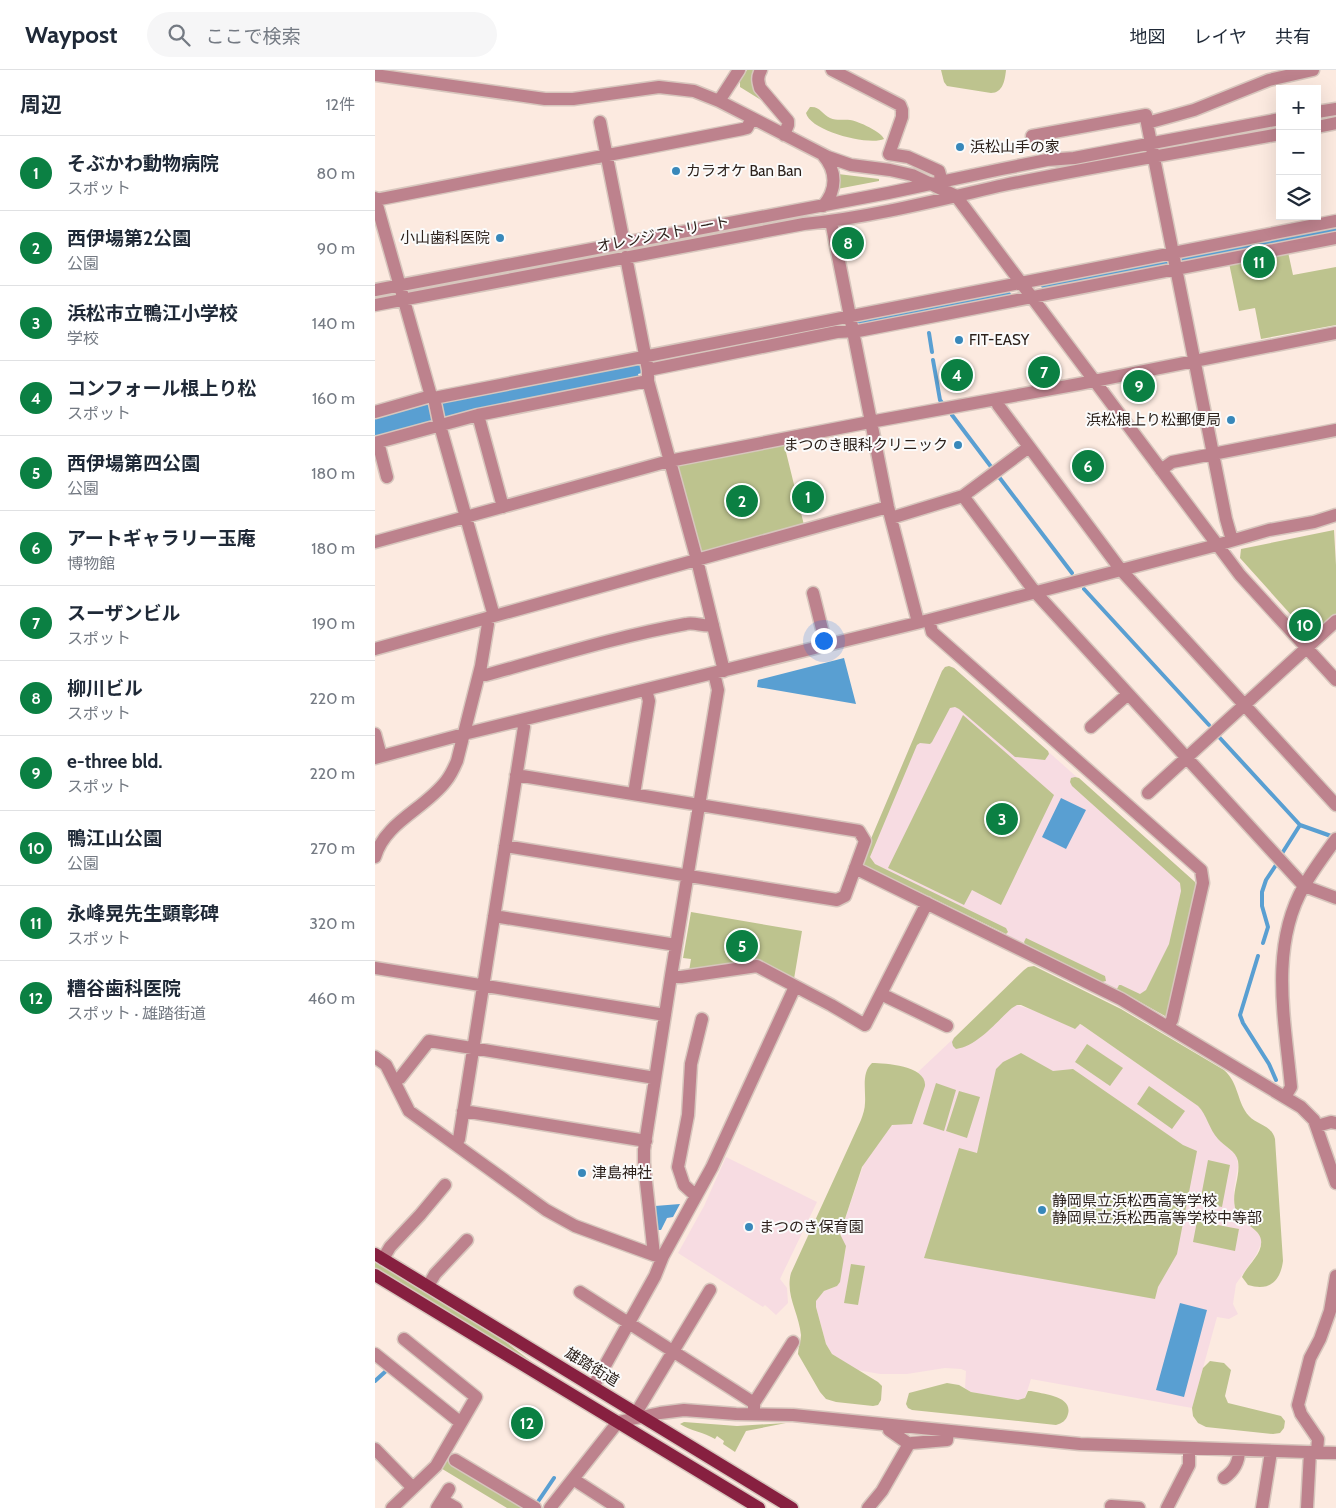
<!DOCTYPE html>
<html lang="ja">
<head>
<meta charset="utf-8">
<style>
  :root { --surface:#fff; --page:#f6f6f7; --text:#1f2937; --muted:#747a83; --line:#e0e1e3; --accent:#0b8043 }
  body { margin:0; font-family:Cabin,"Noto Sans JP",sans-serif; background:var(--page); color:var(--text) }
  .controls { position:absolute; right:15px; top:15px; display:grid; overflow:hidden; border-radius:0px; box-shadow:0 5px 20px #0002 }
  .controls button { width:45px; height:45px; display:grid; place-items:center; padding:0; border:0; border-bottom:1px solid var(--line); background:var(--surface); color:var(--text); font:25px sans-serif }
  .you { position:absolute; left:448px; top:570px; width:18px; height:18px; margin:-12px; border:4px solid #fff; border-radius:50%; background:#1a73e8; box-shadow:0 0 0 8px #1a73e833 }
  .badge { display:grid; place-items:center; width:32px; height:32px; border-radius:50%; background:var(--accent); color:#fff; font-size:16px; font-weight:700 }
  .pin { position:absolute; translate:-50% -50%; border:2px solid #fff; box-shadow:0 1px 5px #0006 }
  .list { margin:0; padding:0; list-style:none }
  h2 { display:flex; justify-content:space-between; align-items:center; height:65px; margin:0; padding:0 20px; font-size:21px }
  h2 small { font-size:16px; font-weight:400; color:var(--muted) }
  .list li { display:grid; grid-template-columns:32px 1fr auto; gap:15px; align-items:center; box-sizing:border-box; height:75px; padding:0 20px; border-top:1px solid var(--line) }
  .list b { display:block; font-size:19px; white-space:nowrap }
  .list p { margin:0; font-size:16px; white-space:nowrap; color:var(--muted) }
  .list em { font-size:16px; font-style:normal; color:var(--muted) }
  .icon { flex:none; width:28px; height:28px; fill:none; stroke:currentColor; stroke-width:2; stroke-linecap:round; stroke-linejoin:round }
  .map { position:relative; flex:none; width:961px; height:1438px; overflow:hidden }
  header { display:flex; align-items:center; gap:30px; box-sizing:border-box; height:70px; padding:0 25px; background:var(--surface); border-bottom:1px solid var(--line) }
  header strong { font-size:24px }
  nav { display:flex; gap:28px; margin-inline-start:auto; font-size:18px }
  .search { width:350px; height:45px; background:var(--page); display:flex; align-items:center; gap:12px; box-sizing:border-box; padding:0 18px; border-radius:28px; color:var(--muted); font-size:19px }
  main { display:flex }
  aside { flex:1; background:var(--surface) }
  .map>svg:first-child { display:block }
  .education { fill:#f7dce2 }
  .green { fill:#bdc38e }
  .water { fill:#599fd2 }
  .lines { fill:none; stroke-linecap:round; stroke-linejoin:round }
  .stream { stroke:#599fd2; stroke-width:4 }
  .minor-casing { stroke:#d7c6bd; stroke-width:15 }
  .major-casing { stroke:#d7c6bd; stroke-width:15 }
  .minor { stroke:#bd828d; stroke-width:12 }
  .major { stroke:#872040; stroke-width:12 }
  .poi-dot { fill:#3888ba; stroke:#fbfbfb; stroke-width:2 }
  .labels { text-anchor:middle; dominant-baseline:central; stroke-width:4; stroke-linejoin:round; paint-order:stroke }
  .poi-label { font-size:15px; fill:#2c211b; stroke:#fbfbfb; text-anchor:start }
  .street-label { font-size:15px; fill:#2c211b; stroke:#fbfbfb }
</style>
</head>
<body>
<header>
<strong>Waypost</strong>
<div class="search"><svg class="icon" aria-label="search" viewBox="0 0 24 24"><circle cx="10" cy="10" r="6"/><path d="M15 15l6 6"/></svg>ここで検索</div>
<nav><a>地図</a><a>レイヤ</a><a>共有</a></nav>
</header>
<main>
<aside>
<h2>周辺<small>12件</small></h2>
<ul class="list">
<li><span class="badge">1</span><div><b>そぶかわ動物病院</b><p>スポット</p></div><em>80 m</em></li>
<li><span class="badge">2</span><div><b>西伊場第2公園</b><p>公園</p></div><em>90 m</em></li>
<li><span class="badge">3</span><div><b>浜松市立鴨江小学校</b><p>学校</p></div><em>140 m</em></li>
<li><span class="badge">4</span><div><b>コンフォール根上り松</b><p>スポット</p></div><em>160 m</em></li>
<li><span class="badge">5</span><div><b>西伊場第四公園</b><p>公園</p></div><em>180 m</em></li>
<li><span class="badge">6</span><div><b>アートギャラリー玉庵</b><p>博物館</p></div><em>180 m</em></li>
<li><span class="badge">7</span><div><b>スーザンビル</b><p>スポット</p></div><em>190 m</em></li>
<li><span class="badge">8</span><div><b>柳川ビル</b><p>スポット</p></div><em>220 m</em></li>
<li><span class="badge">9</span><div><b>e-three bld.</b><p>スポット</p></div><em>220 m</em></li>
<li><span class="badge">10</span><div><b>鴨江山公園</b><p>公園</p></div><em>270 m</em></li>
<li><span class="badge">11</span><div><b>永峰晃先生顕彰碑</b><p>スポット</p></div><em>320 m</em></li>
<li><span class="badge">12</span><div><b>糟谷歯科医院</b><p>スポット · 雄踏街道</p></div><em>460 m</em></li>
</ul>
</aside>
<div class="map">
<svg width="961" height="1438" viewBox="0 0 961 1438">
  <rect width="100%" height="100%" fill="#fceae0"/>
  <path class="education" d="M 574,596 L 579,598 L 820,812 L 790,946 L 713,905 L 489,795 L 487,790 L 567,601 L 570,597 Z
    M 642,935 L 703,955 L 707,955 L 823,1036 L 829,1043 L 842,1068 L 862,1086 L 863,1096 L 859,1120 L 859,1134 L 863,1146 L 882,1162 L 886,1168 L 886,1174 L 881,1185 L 861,1214 L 858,1234 L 863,1244 L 854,1249 L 842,1247 L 817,1338 L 656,1309 L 650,1328 L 643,1330 L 596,1322 L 590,1318 L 591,1301 L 586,1299 L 570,1298 L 532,1304 L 505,1304 L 482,1300 L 457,1284 L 451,1274 L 441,1237 L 441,1231 L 449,1221 L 462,1216 L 471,1179 L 465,1164 L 489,1093 L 515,1057 L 520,1054 L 548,1008 L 543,1002 L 579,968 L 619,944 Z
    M 351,1087 L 442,1132 L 405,1209 L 412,1218 L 413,1233 L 401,1245 L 390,1235 L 388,1237 L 303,1183 L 329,1136 Z"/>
  <path class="green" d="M 372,0 L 381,0 L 387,29 L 386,30 L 365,17 L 365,11 Z
    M 566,0 L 631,0 C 630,10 628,23 616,23 L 572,16 L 569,12 Z
    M 435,37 C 445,36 447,44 455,48 C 462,51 469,49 475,50 C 483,51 507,62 509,69 C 494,76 435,61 431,43 Z
    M 463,104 L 504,109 L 504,111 L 462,119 Z
    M 913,182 L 918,205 L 961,197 L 961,255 L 886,269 L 880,238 L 864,241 L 854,193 Z
    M 409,374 L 429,455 L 329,483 L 325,480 L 302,399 L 304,394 Z
    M 959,460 L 961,495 L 961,547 L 936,567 L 865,488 L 866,479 Z
    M 574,596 L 579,598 L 673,681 L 674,684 L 670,690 L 640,687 L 584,639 L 580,637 L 575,638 L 557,672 L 555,674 L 545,673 L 542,675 L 495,787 L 500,794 L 631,858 L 633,862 L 631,864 L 489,795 L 487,790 L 567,601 L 570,597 Z
    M 588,645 L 679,725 L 626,835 L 597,820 L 589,835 L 513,798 Z
    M 700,707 L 704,708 L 820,812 L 821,816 L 793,945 L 790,946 L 742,919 L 744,915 L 746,915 L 765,924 L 771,920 L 794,874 L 806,821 L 805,813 L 697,716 L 695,712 L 696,708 Z
    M 316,842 L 427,861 L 419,909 L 382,890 L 314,901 L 316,889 L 308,888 Z
    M 651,868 L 730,906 L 731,911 L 727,912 L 650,874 L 649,872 Z
    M 659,896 L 746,939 L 849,1000 C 864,1013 862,1033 874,1046 C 882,1055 897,1055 900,1069 L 908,1191 C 905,1213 893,1221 873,1215 L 867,1207 C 872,1195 888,1184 886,1170 C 885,1159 868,1154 863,1145 C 853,1127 866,1110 863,1091 C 861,1081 849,1076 843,1069 C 834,1059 832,1045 823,1036 L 707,955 L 705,954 L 700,959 L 698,958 L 646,935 L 642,935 L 637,938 C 622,951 603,976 581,979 L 578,976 L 577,972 L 579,968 L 649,900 L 653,897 Z
    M 712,974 L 748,998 L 735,1016 L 700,992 Z
    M 646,983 L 678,1001 L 698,999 L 808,1075 L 822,1081 L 802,1184 L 783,1217 L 780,1229 L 549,1188 L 584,1078 L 602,1083 L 621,999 L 628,992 Z
    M 497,993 C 511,993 552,996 550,1016 L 537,1054 L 517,1055 L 487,1097 L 465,1164 L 471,1176 L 465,1212 L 462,1216 L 449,1221 L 441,1231 L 441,1237 L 451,1274 L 457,1284 L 503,1312 L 507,1316 L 506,1330 L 503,1335 L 498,1336 L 461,1332 L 451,1329 L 445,1322 L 423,1284 C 423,1278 426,1271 426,1265 C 424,1243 410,1225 416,1203 L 486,1050 C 488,1044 490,1039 490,1033 C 491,1020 486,1003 497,993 Z
    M 561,1013 L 581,1020 L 569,1061 L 548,1054 Z
    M 774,1016 L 810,1041 L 797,1059 L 762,1034 Z
    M 584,1021 L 605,1027 L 592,1068 L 571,1061 Z
    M 833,1090 L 855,1095 L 847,1137 L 825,1132 Z
    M 822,1151 L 864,1159 L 860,1181 L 818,1172 Z
    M 0,1191 L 123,1266 L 174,1305 L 0,1198 Z
    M 476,1194 L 490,1196 L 483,1235 L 469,1233 Z
    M 835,1291 L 849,1293 L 856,1300 L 850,1326 L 853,1333 L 906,1346 L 910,1351 L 909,1358 L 905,1363 L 898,1364 L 831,1357 L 823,1353 L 818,1346 L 817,1338 L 828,1298 Z
    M 572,1313 L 584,1315 L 596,1322 L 643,1330 L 650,1328 L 653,1321 L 656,1321 C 668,1324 698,1326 693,1344 C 691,1351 687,1353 681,1355 L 537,1340 L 533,1338 L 531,1334 L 534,1323 Z
    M 309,1352 L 362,1356 L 411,1353 L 371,1361 L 360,1382 L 348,1374 L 349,1371 L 342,1366 L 340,1369 C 329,1362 315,1361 305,1354 Z
    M 70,1388 L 151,1438 L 132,1438 L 64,1397 Z"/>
  <path class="water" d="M 961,157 L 961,162 L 668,219 L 664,214 Z
    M 633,220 L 637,225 L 481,256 L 480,251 Z
    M 264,291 L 267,303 L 263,304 L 264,307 L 0,367 L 0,347 L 53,333 Z
    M 469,588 L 481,634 L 382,617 L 383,610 Z
    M 686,728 L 711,740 L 691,779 L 667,767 Z
    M 305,1134 L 298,1147 L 292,1148 L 286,1160 L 282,1160 L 280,1136 Z
    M 805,1233 L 832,1240 L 809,1327 L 781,1320 Z"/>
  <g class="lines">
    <path class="stream" d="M 554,263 L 557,282
      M 558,290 L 565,330 L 568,334
      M 577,345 L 617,398
      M 624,407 L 697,503
      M 709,519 L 834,655
      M 844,667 L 925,755 L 956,766
      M 906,785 L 925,755
      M 888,873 L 893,857 L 887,836 L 887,822 L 891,810 L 901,795
      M 883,886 L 865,945 L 868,953 L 894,994 L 901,1010
      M 0,1311 L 11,1301
      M 162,1433 L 179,1408"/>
    <g class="minor-casing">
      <path id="minor" d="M 386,0 C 382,7 383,11 385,18 L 413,51 L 413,55 L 409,65
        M 457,0 L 525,35 L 527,40 L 527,47 L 514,84 L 533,87 L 564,101 L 567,112
        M 0,5 L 170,29 L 198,29 L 284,17 L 319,21 L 344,31 L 453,87 L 476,95 L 515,100 L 537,105 L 581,126 L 865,505 L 961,610
        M 344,31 L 364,0
        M 942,42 L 961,39
        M 225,52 L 249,173
        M 942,57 L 961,53
        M 657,66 L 771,45 L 772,53
        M 0,128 L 56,326
        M 0,130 L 368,59 L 372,58 L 377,48
        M 448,136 C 462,120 462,101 448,85
        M 456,151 L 513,437 L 543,552
        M 251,187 L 273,300 L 273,311 L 322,490 L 349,601
        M 0,220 L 513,123 L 627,99 L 672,90 L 699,88 L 905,49
        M 0,235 L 429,154 C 497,147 563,130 629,115 C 721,96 813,81 905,64
        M 273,300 L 462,262 L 483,261 L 961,168
        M 59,328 L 961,151
        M 622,329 L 623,335 L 746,500 L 961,735
        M 0,342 L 56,326 L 59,328 L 64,352 L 119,546
        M 103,345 L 128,437
        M 3,372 L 12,407
        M 0,373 L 103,345 L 273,311
        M 786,400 L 797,392 L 961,360
        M 588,426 L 660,522 L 929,816 L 961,828
        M 516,448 L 588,426 L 654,377
        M 857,470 L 851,449 L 772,53 L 819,40 L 894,10 L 938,0
        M 0,472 L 294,391 L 495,352 L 704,314 L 961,263
        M 438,523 L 451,575
        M 554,550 L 557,562 L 826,800 L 828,813 L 797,950 L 793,956
        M 0,579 L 513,437
        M 104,604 L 111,605 C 177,587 244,566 311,554 C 320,552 329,557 338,555
        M 716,657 L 753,624
        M 0,664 L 6,686
        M 0,688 L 89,664 L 554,550 L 842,475 L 894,460 L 939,452 L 961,445
        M 773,723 L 961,551
        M 259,724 L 274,631 L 271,620
        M 130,776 L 462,830 L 470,826 L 490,771 L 484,761 L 141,705
        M 0,787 C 10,752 50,739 71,711 C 76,705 79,698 82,691 L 106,596 L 113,554 L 112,548
        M 480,798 L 746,929 L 926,1037 L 939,1050 L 961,1113
        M 119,846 L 301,875
        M 0,898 L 290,945
        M 296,906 L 306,907 L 382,896 L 456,935 L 490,955 L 552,833
        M 506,924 L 572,956
        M 0,987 L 11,995 L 34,1041 L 171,1140 L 200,1156 L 279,1185
        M 19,1011 L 25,1008 L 54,971 L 280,1008
        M 910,1027 L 916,1017 C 910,951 894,877 929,816 C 938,800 950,784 961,769
        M 88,1041 L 271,1071
        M 942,1056 L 956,1052 L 961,1053
        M 80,1074 L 84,1069 L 149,657 L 148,651
        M 321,1126 L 309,1115 L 303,1097 L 313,1045 L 316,994 L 327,949
        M 287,1188 L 279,1185 L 269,1093 L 269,1080 L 296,906 L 343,620 L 339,603
        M 8,1189 L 15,1177 L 45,1145 L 70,1115
        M 53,1216 L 60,1204 L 92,1170
        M 205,1222 L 379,1333 L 379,1344
        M 0,1284 L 86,1353
        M 218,1317 L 280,1206 L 288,1186 L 337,1097 L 418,921
        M 379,1333 L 418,1272
        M 261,1343 L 335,1220
        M 515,1355 L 514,1360 L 534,1374
        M 0,1379 L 38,1418
        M 942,1382 L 943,1369 L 926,1344 L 923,1335 L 935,1288 L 945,1269 L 955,1241 L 961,1206
        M 80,1390 L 160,1438
        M 849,1408 C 859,1401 864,1393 864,1380
        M 198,1409 L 243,1438
        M 67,1430 L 81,1438
        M 736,1436 L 764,1438
        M 17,1438 L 61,1396 L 101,1327 L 29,1269
        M 62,1438 L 74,1419
        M 175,1438 L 243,1352 L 285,1343 L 309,1340 L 361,1344 L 418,1345 L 705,1374 L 961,1383
        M 493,1438 L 507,1421 L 534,1374 L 537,1373 L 572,1370 L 573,1361
        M 792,1438 L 814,1395 L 814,1378
        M 887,1438 L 896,1382
        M 932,1438 L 935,1382"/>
    </g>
    <g class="major-casing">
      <path id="major" d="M 0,1184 L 417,1438
        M 0,1205 L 384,1438"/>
    </g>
    <use href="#minor" class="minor"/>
    <use href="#major" class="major"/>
  </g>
  <g class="poi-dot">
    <circle cx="585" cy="77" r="5"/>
    <circle cx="301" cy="101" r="5"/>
    <circle cx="125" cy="168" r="5"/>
    <circle cx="584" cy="270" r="5"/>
    <circle cx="856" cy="350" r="5"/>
    <circle cx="583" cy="375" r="5"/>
    <circle cx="207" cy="1103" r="5"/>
    <circle cx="667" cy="1140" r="5"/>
    <circle cx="374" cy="1157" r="5"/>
  </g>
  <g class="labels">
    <g class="poi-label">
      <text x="595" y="77">浜松山手の家</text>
      <text x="311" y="101">カラオケ Ban Ban</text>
      <text x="115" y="168" text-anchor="end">小山歯科医院</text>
      <text x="594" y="270">FIT-EASY</text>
      <text x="846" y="350" text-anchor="end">浜松根上り松郵便局</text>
      <text x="573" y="375" text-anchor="end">まつのき眼科クリニック</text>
      <text x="217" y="1103">津島神社</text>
      <text x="677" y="1131">静岡県立浜松西高等学校<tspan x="677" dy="17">静岡県立浜松西高等学校中等部</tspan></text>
      <text x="384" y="1157">まつのき保育園</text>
    </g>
    <g class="street-label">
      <text transform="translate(288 164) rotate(-11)">オレンジストリート</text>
      <text transform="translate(217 1297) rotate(31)">雄踏街道</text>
    </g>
  </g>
</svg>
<div class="controls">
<button>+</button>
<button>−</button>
<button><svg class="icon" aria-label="layers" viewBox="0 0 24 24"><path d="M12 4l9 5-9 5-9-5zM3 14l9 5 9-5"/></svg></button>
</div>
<div class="you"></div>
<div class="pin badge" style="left:433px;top:427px">1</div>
<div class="pin badge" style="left:367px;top:431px">2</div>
<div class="pin badge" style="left:627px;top:749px">3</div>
<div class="pin badge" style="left:582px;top:305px">4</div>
<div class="pin badge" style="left:367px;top:876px">5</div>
<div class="pin badge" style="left:713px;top:396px">6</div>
<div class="pin badge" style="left:669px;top:302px">7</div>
<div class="pin badge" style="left:473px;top:173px">8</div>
<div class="pin badge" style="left:764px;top:316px">9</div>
<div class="pin badge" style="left:930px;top:555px">10</div>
<div class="pin badge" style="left:884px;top:192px">11</div>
<div class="pin badge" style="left:152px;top:1353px">12</div>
</div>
</main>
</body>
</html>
